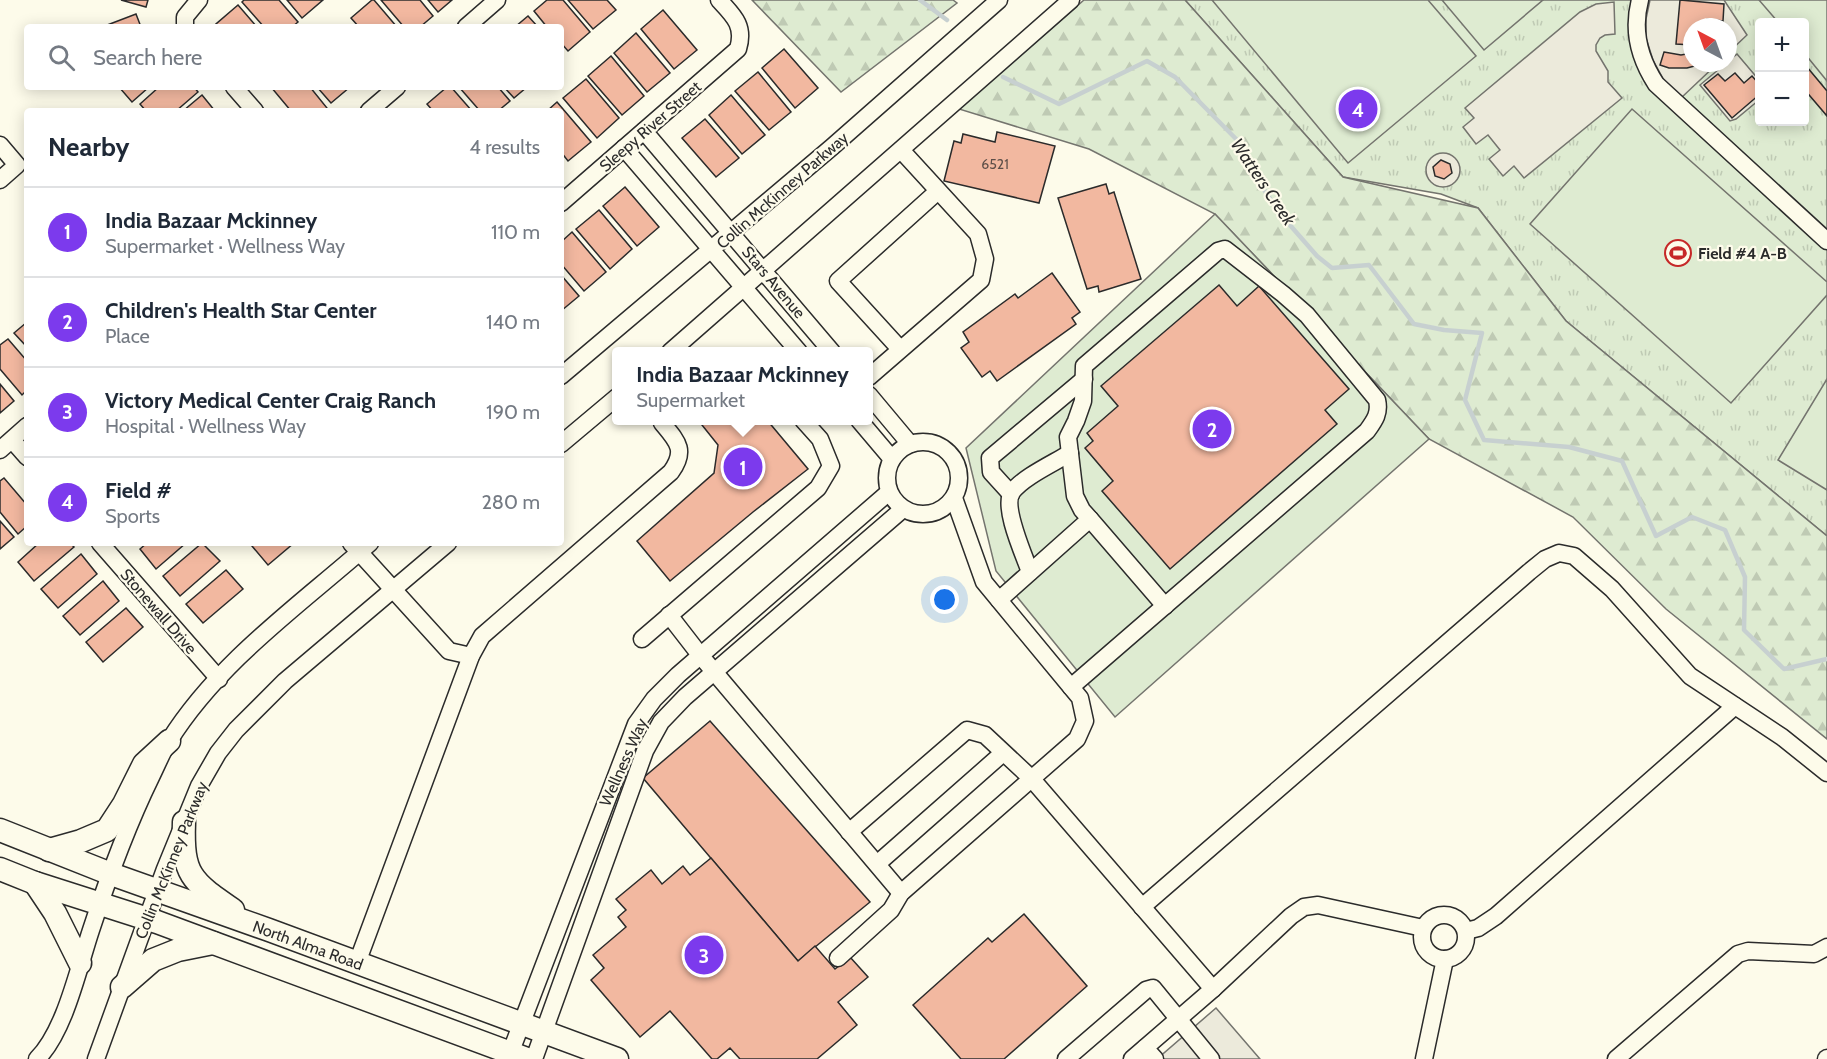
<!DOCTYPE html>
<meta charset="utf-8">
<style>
:root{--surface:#fff;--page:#f2f2f3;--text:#1f2937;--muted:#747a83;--line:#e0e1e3;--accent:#7c3aed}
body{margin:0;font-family:Cabin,sans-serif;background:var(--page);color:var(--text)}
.controls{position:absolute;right:18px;top:18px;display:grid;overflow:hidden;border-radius:6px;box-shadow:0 3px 15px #0003}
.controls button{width:54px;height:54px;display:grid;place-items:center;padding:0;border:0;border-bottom:2px solid var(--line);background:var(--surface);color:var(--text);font:30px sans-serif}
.compass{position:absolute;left:1683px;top:18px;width:54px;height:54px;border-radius:50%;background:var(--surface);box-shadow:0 3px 15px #0003;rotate:319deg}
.you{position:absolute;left:945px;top:600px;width:21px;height:21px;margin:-15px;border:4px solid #fff;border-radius:50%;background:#1a73e8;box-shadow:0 0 0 9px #1a73e833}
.badge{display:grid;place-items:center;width:39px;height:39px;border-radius:50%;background:var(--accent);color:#fff;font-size:20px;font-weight:700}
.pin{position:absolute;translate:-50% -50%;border:3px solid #fff;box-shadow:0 2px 6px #0006}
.popup{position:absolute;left:612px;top:347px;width:261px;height:78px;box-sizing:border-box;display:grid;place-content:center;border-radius:6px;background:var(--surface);filter:drop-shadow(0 2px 4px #0005);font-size:20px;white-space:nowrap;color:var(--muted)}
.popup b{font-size:22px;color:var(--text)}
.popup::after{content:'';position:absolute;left:50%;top:100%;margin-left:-12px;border:12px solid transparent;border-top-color:var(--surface)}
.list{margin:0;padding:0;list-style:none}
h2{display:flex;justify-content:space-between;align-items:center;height:78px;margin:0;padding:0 24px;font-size:26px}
h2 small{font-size:20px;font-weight:400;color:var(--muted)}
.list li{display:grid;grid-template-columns:39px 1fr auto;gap:18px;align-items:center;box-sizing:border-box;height:90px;padding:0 24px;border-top:2px solid var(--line)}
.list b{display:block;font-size:22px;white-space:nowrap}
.list p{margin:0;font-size:20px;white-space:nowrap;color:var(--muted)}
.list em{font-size:20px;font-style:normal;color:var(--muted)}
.icon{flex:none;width:33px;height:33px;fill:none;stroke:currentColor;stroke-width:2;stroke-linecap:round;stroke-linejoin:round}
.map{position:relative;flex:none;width:1827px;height:1059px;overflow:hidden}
.search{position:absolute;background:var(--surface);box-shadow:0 3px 15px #0003;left:24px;top:24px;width:540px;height:66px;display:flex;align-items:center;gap:15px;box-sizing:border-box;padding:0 21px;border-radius:6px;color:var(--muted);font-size:22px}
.panel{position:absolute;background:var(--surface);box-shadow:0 3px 15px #0003;left:24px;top:108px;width:540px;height:438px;border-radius:6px}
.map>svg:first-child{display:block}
.grass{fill:url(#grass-tufts);stroke:#74746e;stroke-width:1.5;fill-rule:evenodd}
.forest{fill:url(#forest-firs);stroke:#74746e;stroke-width:1.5}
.pitch{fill:#deebd1;stroke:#74746e;stroke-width:1.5}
.parking{fill:#eceadb;stroke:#74746e;stroke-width:1.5}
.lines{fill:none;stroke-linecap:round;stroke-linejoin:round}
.stream{stroke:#c7d0d0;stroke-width:4.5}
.building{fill:#f2b8a0;stroke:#2b2b2b;stroke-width:1.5}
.minor-casing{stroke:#2b2b2b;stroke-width:19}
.major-casing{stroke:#2b2b2b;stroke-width:25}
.minor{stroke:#fdfbea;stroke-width:16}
.major{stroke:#fdfbea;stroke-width:22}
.labels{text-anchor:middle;stroke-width:4.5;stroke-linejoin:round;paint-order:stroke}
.number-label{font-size:14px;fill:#5d4e48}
.street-label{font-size:16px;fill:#2b2b2b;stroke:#fdfbea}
.poi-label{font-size:16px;font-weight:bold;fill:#2b2b2b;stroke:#fdfbea;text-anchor:start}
.water-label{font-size:18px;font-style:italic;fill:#2b2b2b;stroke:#fdfbea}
</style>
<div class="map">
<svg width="1827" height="1059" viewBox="0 0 1827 1059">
<defs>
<pattern id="grass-tufts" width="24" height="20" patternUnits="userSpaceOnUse" patternTransform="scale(1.5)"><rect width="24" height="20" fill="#deebd1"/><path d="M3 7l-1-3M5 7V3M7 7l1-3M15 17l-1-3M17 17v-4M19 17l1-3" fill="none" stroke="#bfcab4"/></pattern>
<pattern id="forest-firs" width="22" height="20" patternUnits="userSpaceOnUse" patternTransform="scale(1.5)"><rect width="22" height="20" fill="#deebd1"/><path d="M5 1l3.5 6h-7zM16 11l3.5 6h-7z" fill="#bfcab4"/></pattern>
</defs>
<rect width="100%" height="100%" fill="#fdfbea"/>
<path class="grass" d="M1185,0h642v536l-261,-215 -88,-113 -37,-14 -98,-17zM1760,22h44v100h-44zM1692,27h36v36h-36z"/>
<g class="forest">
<polygon points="752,0 953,0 957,3 841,92"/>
<polygon points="1084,0 1185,0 1343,177 1478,208 1566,321 1827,536 1827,739 1666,609 1573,517 1429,439 1215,214 1089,149 959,109"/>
</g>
<g class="pitch">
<polygon points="1212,0 1428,0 1476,56 1348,163"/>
<polygon points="1442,0 1543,0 1484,50"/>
<polygon points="1759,0 1827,0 1827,81 1805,54 1804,22 1778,22"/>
<polygon points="1632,109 1827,282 1827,295 1731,403 1530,224"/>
<polygon points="1215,214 1429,439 1115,717 996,571 966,448"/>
<polygon points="1827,379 1827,490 1778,460"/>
</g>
<g class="parking">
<polygon points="1650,0 1724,0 1747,35 1728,53 1728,27 1692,27 1692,63 1718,63 1681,98 1666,84 1653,60 1646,38 1646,19"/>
<polygon points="1614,2 1615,34 1605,35 1600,38 1596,45 1596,51 1608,71 1608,82 1622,98 1524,178 1514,166 1503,176 1489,159 1500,150 1488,135 1476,144 1463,127 1474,118 1465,108 1580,12 1596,4"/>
<polygon points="1737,54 1759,80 1759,100 1736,119 1730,121 1700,85"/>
<circle cx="1443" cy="170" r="17"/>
<polygon points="1216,1008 1260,1059 1157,1059"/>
</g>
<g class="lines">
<g class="stream">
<polyline points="920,0 947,20"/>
<polyline points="1003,77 1059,104 1147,61 1175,77 1240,143 1258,181 1282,216 1317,256 1332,268 1369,265 1414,324 1444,330 1482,333 1465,400 1484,440 1569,447 1622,461 1656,536 1692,517 1725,530 1745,577 1744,630 1784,669 1827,659"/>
</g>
</g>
<g class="building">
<polygon points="121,0 148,0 146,7"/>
<polygon points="244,0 279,0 298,22 292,27 264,27 242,2"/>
<polygon points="287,0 323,0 302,18"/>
<polygon points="372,0 374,0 397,27 359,27 351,18"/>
<polygon points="381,0 420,0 433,16 420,27 404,27"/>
<polygon points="428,0 452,0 438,12"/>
<polygon points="547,0 563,0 590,32 568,51 561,43 561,27 547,27 534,11"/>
<polygon points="568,0 607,0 616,10 593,29"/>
<polygon points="1680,0 1724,4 1723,21 1707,19 1706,27 1692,27 1692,45 1676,44"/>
<polygon points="238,5 257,27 218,27 216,24"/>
<polygon points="663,10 697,50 674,69 641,29"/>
<polygon points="136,14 141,27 102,27"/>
<polygon points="528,16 538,27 515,27"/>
<polygon points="636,33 670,73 647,92 614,53"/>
<polygon points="784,49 818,88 795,108 762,68"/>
<polygon points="1664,52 1681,55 1692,53 1692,63 1706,63 1687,68 1669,68 1660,65"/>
<polygon points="611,56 644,96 622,115 588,76"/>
<polygon points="1807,67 1827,91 1827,116 1804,89 1804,69"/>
<polygon points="758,72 791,112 769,130 735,91"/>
<polygon points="1735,73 1744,83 1752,76 1760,85 1760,94 1732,118 1704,85 1718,74 1725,81"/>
<polygon points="586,79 619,118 597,138 563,98"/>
<polygon points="119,87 149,87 132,102"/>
<polygon points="159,87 194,87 198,92 176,111 146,111 140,104"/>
<polygon points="271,87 310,87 327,108 323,111 291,111"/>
<polygon points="317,87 350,87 331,103"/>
<polygon points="447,87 451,87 472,111 433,111 427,104"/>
<polygon points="459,87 498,87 510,101 498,111 480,111"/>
<polygon points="504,87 527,87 514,98"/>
<polygon points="202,95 215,111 183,111"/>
<polygon points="731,95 765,135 742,154 709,115"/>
<polygon points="557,102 591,142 568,161 561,152 561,111 547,111"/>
<polygon points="705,119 739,158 716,177 682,138"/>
<polygon points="997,132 1055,146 1039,203 944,181 954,141 961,143 963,134 995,142"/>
<polygon points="1441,160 1450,164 1452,173 1444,179 1435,176 1433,167"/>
<polygon points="1106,184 1109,194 1114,192 1141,279 1099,292 1098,286 1087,289 1058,198"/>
<polygon points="625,187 659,227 637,246 603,206"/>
<polygon points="599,210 632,249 610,269 576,229"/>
<polygon points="572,232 606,272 584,291 561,264 561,242"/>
<polygon points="1052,273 1080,312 1072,318 1076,324 997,381 990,371 982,377 961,348 969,342 963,332 1015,294 1018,298"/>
<polygon points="561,275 579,296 561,311"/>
<polygon points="1219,285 1237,306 1259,286 1349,389 1325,410 1337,424 1170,569 1102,491 1113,481 1085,448 1093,441 1087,433 1118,406 1101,386"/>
<polygon points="27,322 27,347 14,333"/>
<polygon points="8,339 27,361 27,390 22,395 0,369 0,345"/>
<polygon points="0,384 14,401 0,413"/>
<polygon points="698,420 767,420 808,469 753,512 670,581 637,541 714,473 718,445"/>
<polygon points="4,478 27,505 27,526 18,534 0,512 0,481"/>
<polygon points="0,521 14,537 0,549"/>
<polygon points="39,543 70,543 74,547 34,581 18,562"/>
<polygon points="147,543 186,543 156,569 140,549"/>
<polygon points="202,543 220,561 180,596 163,576"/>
<polygon points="255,543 294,543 268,565 252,546"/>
<polygon points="81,554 97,574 58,608 41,589"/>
<polygon points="226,570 243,589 203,623 186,604"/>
<polygon points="103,581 119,601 80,635 63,616"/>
<polygon points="126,608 143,627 103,662 86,642"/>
<polygon points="710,721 870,902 798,961 643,778"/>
<polygon points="711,858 798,961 815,946 835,969 850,957 868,977 838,1002 857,1025 817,1059 740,1059 730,1048 717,1059 712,1059 670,1011 640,1037 591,980 604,968 593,955 626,927 618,917 626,910 616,899 651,870 662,884 683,866 690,875"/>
<polygon points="1024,914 1087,986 1004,1059 961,1059 913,1005 988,938 992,942"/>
</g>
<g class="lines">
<defs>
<g id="minor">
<path d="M1640,0c-8,30 -1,58 16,84l171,157"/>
<polyline points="185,27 185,17 199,0"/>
<polyline points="466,27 497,0"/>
<polyline points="234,87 255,111"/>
<polyline points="369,111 397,87"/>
<polyline points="644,131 832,352"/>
<polyline points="0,145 17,165 0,180"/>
<polyline points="624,148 799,352"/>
<path d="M561,203l177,-154c7,-23 -4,-33 -19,-49"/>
<polyline points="900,349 838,281 938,191"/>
<polyline points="670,352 1071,0"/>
<polyline points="561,376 832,147 999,0"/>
<polyline points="869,377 981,280 985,259 978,234 901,150"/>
<polyline points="869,395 910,444"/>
<polyline points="859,420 892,459"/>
<polyline points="12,440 27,457"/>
<circle cx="923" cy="478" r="36"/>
<polyline points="561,444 617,397"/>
<polyline points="0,450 27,426"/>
<polyline points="1011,494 991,472 990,458 1084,379"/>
<polyline points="1090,519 1165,606"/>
<polyline points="100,543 219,679"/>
<polyline points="351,543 449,651 471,656"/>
<path d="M1030,572c-6,-17 -28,-65 -18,-80 11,-15 42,-29 58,-39"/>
<path d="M999,600l91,-81 -8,-9 -7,-14 -7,-59 8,-16 7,-20 1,-35 134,-115 7,-2 58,45 24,21 70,85c3,13 -2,20 -10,31l-296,256"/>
<polyline points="669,615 700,655 901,893"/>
<polyline points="642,639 818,488 831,466 820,439 803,420"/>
<polyline points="849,832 967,730 985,735 1031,778 1213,989"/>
<polyline points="877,864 1003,753"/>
<polyline points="1142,907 1529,572 1545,559 1559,553 1574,556 1612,589 1690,676 1782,737 1827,773"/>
<circle cx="1444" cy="937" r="22"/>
<polyline points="1466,931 1478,928 1496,916 1735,706"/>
<polyline points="838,958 891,910 901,893 1077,739 1085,721 1080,698 984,582 954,498"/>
<path d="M357,963l114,-307 11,-20 189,-164c16,-22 6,-31 -9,-49l3,-3"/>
<polyline points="1145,1048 1155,1059"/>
<path d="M37,1059c28,-28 41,-90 54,-129 17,-52 36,-104 60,-153 6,-12 11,-25 18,-36 50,-80 132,-137 201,-198"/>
<polyline points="96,1059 165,869 199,786 218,753 236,730 285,681 448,543"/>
<polyline points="508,1059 636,724 654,699 678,675 889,492"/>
<polyline points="534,1059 645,751 661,722 685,697 903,509"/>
<polyline points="1066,1059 1146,990 1153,988 1211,1059"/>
<polyline points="1132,1059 1213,989 1291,916 1304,907 1318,905 1423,928"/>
<polyline points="1424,1059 1445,959"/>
<polyline points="1616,1059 1738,954 1748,951 1814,954 1827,947"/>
<polyline points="1826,1059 1827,1058"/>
</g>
<g id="major">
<path d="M184,822c-2,53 7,59 49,88"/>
<polyline points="0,830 111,874 269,930 617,1059"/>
<polyline points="49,850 81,841 107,830 124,804 144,764 169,741"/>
<polyline points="0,869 35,883 157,922 527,1059"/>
<polyline points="35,883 55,913 80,963"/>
<polyline points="122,987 153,960 178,950 213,943"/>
</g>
</defs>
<use href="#minor" class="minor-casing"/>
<use href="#major" class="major-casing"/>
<use href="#minor" class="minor"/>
<use href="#major" class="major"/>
</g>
<defs>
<symbol id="stadium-ring" viewBox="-11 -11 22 22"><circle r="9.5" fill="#fdfbea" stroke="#c62828" stroke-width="1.5"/><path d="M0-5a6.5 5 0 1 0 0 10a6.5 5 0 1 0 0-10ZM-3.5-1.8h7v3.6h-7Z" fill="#c62828"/></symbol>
</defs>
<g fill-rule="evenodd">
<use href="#stadium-ring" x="1663" y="238" width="30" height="30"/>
</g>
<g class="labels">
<g class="number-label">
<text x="995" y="169">6521</text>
</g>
<g class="street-label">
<text transform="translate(650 126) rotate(-41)" y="6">Sleepy River Street</text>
<text transform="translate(782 190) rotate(-41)" y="6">Collin McKinney Parkway</text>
<text transform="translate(774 282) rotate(50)" y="6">Stars Avenue</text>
<text transform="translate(159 611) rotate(49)" y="6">Stonewall Drive</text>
<text transform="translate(623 762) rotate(-66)" y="6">Wellness Way</text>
<text transform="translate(171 860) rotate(-68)" y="6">Collin McKinney Parkway</text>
<text transform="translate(308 945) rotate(20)" y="6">North Alma Road</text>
</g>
<g class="poi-label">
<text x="1698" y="259">Field #4 A-B</text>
</g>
<g class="water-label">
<text transform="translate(1263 182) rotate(56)" y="6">Watters Creek</text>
</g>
</g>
</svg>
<div class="controls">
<button>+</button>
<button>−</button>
</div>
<svg class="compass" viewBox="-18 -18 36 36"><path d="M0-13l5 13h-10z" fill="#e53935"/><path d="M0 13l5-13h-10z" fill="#747a83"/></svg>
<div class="you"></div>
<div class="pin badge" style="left:743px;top:467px">1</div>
<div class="popup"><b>India Bazaar Mckinney</b>Supermarket</div>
<div class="pin badge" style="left:1212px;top:429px">2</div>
<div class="pin badge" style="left:704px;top:955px">3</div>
<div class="pin badge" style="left:1358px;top:109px">4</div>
<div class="search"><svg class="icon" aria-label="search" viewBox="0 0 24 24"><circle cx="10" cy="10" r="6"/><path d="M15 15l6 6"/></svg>Search here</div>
<section class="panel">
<h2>Nearby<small>4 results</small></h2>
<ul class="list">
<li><span class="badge">1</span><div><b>India Bazaar Mckinney</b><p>Supermarket · Wellness Way</p></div><em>110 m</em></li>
<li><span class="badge">2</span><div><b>Children's Health Star Center</b><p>Place</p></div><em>140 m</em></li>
<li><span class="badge">3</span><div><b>Victory Medical Center Craig Ranch</b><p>Hospital · Wellness Way</p></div><em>190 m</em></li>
<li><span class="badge">4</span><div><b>Field #</b><p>Sports</p></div><em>280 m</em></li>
</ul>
</section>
</div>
